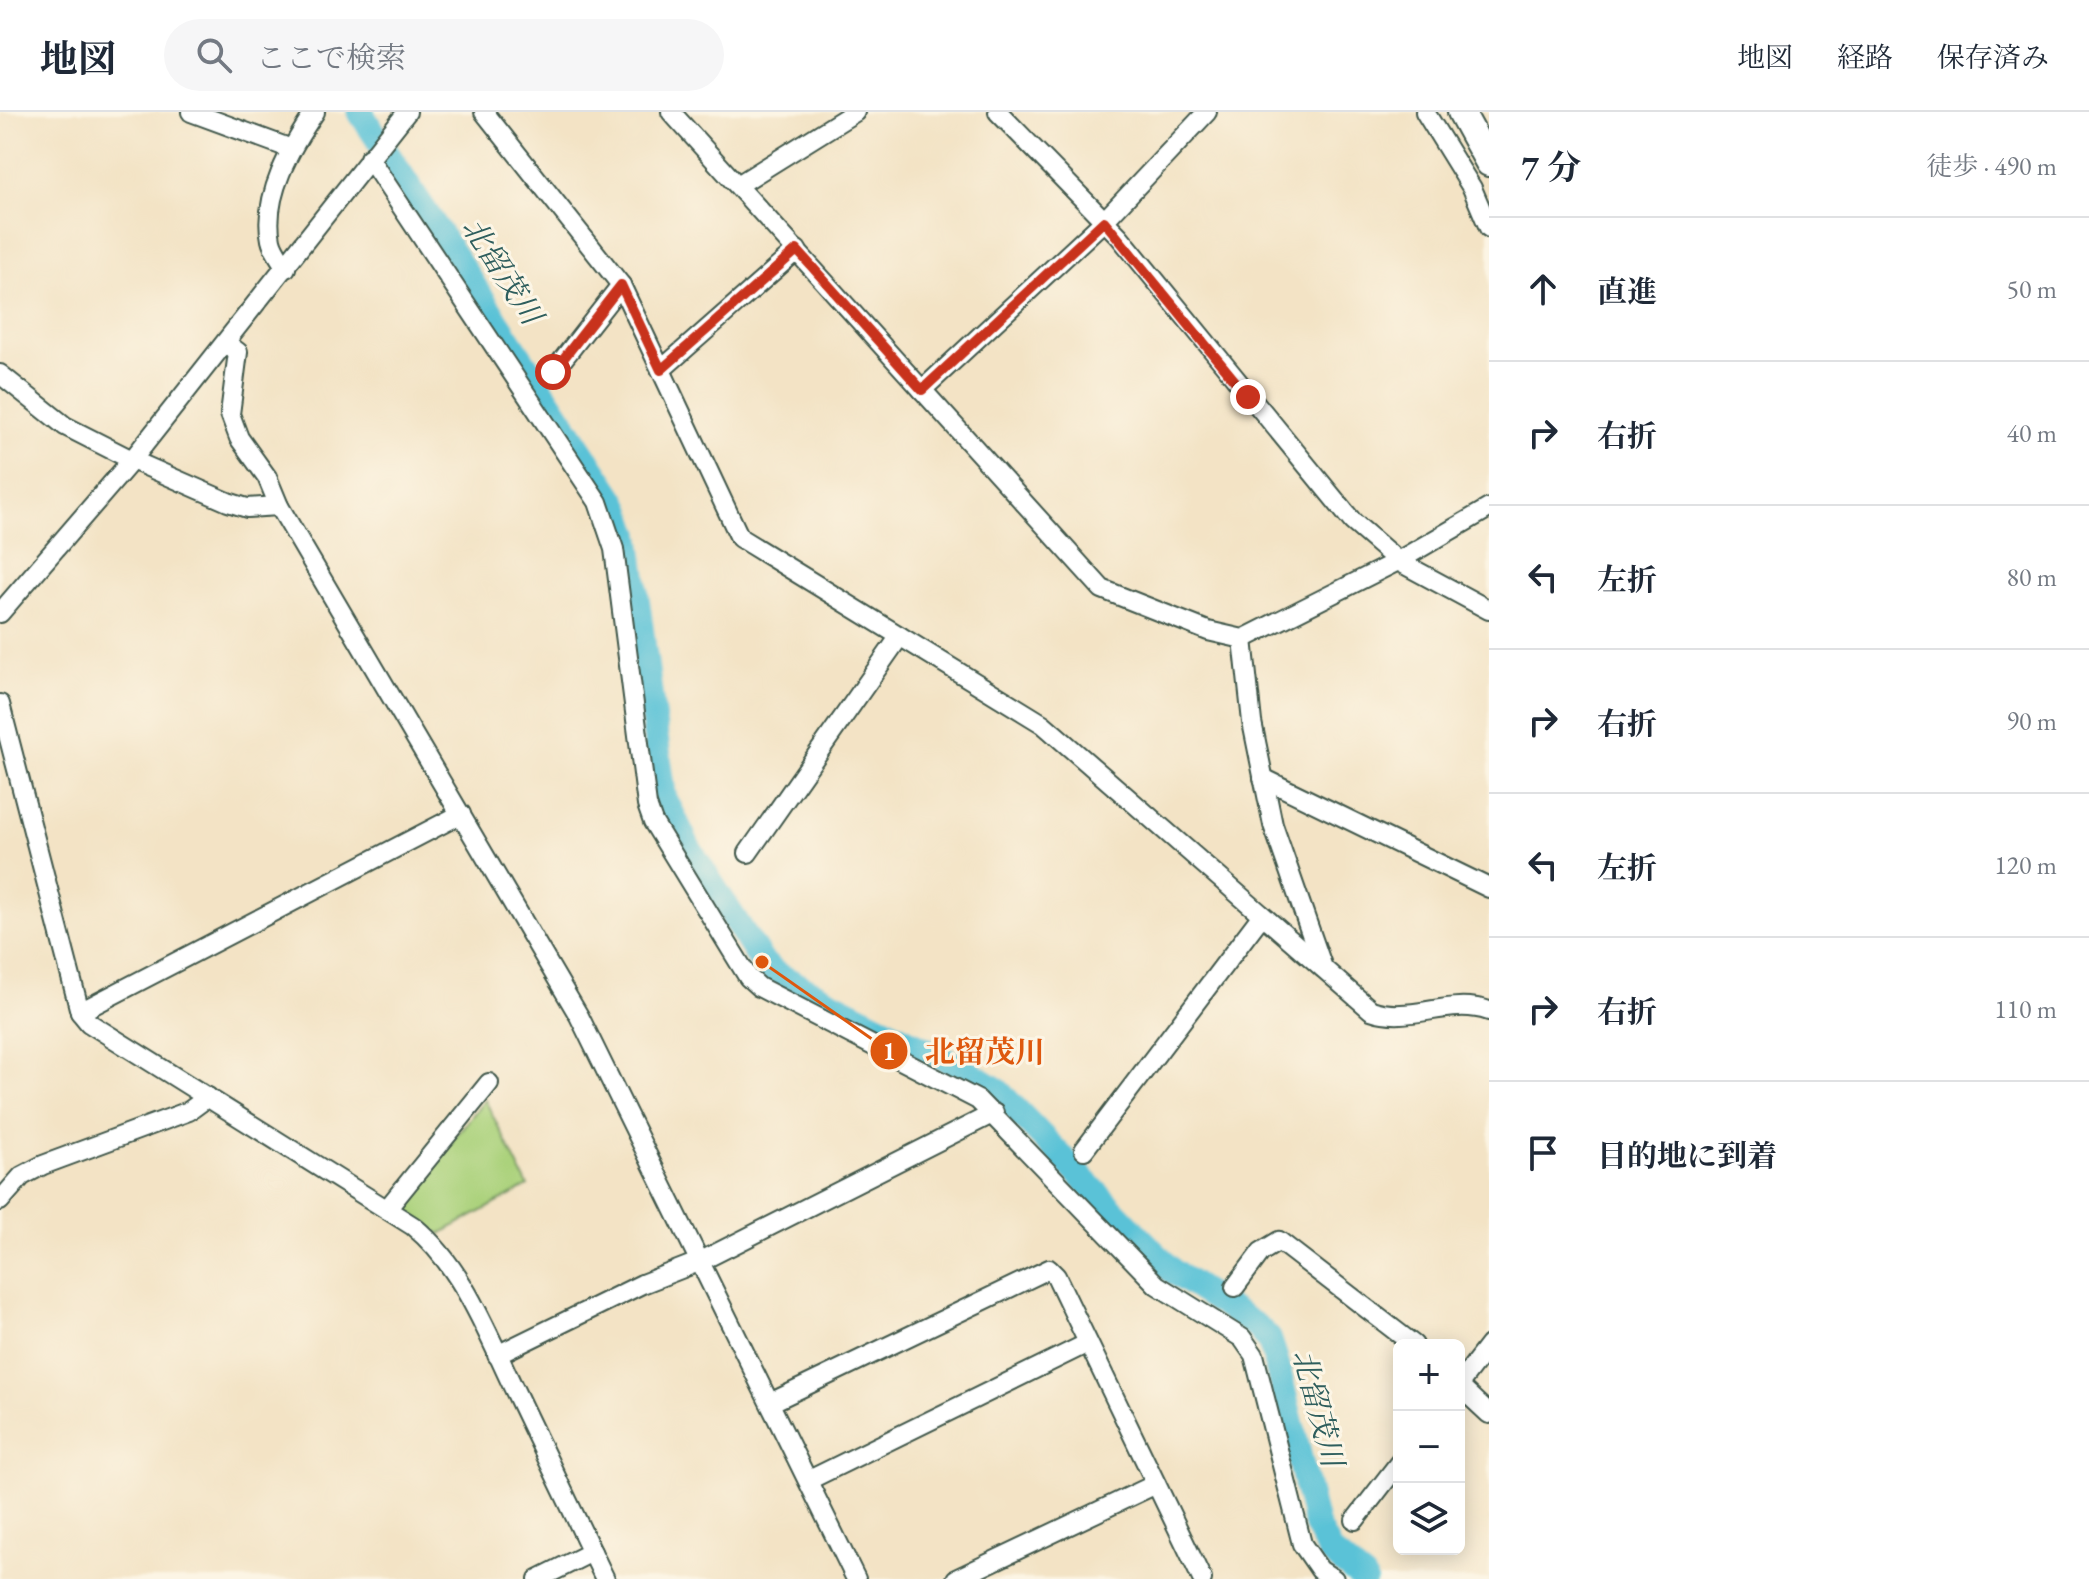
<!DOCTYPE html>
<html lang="ja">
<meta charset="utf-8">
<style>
:root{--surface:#fff;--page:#f6f6f7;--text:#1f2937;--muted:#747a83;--line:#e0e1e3}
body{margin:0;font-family:"EB Garamond","Noto Serif JP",serif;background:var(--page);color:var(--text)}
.controls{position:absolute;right:24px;bottom:24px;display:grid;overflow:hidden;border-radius:12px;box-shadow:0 4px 20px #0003}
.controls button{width:72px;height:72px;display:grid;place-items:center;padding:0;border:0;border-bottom:2px solid var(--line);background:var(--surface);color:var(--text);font:40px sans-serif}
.stop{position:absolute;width:24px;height:24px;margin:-18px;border:6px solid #c8321e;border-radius:50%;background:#fff}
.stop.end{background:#c8321e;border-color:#fff;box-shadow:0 2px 8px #0008}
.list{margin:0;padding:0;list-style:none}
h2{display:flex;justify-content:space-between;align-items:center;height:104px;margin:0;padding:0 32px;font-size:34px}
h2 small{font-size:26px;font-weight:400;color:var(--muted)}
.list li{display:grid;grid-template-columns:52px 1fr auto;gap:24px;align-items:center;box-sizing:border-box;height:144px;padding:0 32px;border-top:2px solid var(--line)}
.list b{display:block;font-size:30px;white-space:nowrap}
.list em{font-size:26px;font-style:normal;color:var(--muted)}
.icon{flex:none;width:44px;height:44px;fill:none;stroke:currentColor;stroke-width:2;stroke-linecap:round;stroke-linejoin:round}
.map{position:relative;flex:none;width:1489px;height:1467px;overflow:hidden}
header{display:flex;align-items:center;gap:48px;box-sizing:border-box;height:112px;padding:0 40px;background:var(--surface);border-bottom:2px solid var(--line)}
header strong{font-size:38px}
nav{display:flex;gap:44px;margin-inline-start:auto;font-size:28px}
.search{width:560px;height:72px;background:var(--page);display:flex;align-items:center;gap:20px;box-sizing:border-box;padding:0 28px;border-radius:44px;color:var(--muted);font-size:30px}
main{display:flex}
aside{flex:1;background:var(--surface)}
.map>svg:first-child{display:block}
.green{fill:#abd27c;stroke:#658858;stroke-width:2}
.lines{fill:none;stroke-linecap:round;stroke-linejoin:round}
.river{stroke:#5ac2d7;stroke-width:26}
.minor-casing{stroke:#3f564a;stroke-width:22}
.highway-casing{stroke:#3f564a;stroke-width:30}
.minor{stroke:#fff;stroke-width:18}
.highway{stroke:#fff;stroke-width:26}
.route{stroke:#c8321e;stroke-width:10}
.labels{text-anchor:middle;stroke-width:6;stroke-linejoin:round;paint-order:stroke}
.water-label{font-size:30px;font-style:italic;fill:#2e5e5d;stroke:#fcf5e5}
.leader{fill:none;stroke:#de580e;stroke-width:3}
.callout-dot{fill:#de580e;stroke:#fcf5e5;stroke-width:3}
.mark-label{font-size:24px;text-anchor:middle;font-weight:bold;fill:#fff}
.callout-label{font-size:30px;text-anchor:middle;font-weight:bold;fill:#de580e;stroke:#fcf5e5;stroke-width:6;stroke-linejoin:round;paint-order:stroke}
</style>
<header>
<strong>地図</strong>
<div class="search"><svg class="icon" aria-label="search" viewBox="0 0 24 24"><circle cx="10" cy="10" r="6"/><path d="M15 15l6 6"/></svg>ここで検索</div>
<nav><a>地図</a><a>経路</a><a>保存済み</a></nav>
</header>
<main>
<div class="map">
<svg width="1489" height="1467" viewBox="0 0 1489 1467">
<rect width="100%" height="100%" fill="#fcf5e5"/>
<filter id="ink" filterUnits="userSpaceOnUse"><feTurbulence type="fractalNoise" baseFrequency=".0125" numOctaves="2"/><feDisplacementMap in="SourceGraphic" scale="16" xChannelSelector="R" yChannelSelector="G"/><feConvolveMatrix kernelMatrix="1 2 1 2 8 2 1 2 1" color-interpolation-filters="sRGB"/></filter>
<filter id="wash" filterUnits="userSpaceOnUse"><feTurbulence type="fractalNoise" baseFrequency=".006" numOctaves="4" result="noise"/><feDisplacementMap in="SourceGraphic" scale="32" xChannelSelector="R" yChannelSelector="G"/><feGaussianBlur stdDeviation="1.8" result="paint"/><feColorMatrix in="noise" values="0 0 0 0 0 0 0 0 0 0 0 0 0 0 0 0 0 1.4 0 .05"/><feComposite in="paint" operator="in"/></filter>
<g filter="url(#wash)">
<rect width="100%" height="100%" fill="#f3e3c5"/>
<polygon class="green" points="485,988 528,1074 440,1122 399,1093"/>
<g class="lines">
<polyline class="river" points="360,0 618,394 628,423 664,685 688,735 762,850 776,862 958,954 997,978 1172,1159 1257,1215 1269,1227 1275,1245 1316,1413 1330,1440 1364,1467"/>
</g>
</g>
<g filter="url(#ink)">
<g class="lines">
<defs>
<g id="minor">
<polyline points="191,0 289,36"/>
<path d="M484,0l137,173 119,253 303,186 328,286c40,14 77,-13 118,1"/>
<polyline points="671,0 1102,477 1208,519 1243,527 1398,449 1489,396"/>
<polyline points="998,0 1119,124 1353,410 1398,449 1489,498"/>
<polyline points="1425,0 1472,76 1489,116"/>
<polyline points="369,46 598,390 614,437 647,693 653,710 748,865 759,875 978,988 1157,1173 1242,1226 1254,1243 1302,1432 1320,1458 1334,1467"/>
<polyline points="738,73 855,0"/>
<path d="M286,156c-5,-9 -13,-18 -15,-28 -9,-44 20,-93 44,-128"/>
<polyline points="226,231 238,240 230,302 239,326 267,365 279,394 579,904 856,1467"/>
<polyline points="661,258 797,138"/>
<polyline points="553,260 621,173"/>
<polyline points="0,262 65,314 132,348 228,390 247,396 279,394"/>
<polyline points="922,278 1104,109 1207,0"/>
<polyline points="0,501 132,348 407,0"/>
<polyline points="1243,527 1252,610 1273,713 1323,856"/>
<path d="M0,592l80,308 9,11 324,203c50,41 74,107 102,165 30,63 60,126 90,188"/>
<polyline points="1263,666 1489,776"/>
<polyline points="748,741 900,524"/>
<polyline points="80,900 461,702"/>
<polyline points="1084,1038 1262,803"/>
<polyline points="0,1089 22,1064 43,1053 189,999 208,985"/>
<polyline points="387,1097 489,971"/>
<polyline points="1235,1175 1261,1140 1279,1129 1414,1233"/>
<polyline points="497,1243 642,1172 701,1149 994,1001"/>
<polyline points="1459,1272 1489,1233"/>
<polyline points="1459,1274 1489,1302"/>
<polyline points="772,1290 1049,1157 1056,1164 1202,1467"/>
<polyline points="809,1368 1088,1231"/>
<polyline points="1355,1408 1399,1351"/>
<polyline points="538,1467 592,1440"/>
<polyline points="956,1467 1156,1372"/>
</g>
<polyline id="highway" points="1461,0 1489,51"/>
</defs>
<use href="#minor" class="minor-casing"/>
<use href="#highway" class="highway-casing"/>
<use href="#minor" class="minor"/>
<use href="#highway" class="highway"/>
</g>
</g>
<g class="lines" filter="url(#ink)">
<polyline class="route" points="553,260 621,173 661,258 797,138 922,278 1104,109 1248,285"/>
</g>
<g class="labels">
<g class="water-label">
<text transform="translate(502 159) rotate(57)" y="10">北留茂川</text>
<text transform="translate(1318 1296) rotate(75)" y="10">北留茂川</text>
</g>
</g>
<path class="leader" d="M762 850L889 939"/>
<g class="callout-dot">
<circle cx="762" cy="850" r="8"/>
<circle cx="889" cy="939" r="20"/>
</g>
<g class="mark-label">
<text x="889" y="948">1</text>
</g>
<g class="callout-label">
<text x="985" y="950">北留茂川</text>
</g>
</svg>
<div class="controls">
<button>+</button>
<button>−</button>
<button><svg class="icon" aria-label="layers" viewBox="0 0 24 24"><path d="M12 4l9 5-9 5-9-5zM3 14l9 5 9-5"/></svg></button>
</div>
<div class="stop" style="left:553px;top:260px"></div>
<div class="stop end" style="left:1248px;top:285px"></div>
</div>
<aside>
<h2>7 分<small>徒歩 · 490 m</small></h2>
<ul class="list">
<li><svg class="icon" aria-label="ahead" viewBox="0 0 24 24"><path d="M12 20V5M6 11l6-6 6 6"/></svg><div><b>直進</b></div><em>50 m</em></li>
<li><svg class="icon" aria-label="right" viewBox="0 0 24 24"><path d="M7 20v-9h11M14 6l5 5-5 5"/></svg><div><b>右折</b></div><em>40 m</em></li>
<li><svg class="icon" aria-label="left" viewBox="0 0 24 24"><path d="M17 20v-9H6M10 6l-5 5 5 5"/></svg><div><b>左折</b></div><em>80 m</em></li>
<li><svg class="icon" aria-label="right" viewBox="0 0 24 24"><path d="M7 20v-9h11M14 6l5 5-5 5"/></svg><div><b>右折</b></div><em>90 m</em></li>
<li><svg class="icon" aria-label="left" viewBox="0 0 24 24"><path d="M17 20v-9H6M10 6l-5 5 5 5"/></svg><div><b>左折</b></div><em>120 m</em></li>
<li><svg class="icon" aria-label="right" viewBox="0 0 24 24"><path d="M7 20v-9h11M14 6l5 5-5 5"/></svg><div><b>右折</b></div><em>110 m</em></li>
<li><svg class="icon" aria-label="arrive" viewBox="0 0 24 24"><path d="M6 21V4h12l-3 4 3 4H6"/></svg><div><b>目的地に到着</b></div></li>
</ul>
</aside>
</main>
